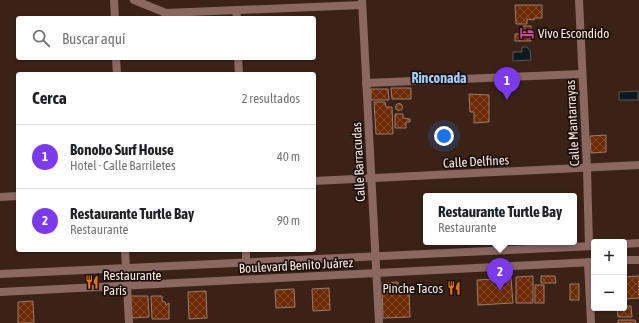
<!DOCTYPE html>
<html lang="es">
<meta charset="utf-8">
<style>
:root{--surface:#fff;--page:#f6f6f6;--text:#202124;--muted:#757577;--line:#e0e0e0;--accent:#7c3aed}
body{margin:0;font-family:"Asap Condensed",sans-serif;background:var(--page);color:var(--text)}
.controls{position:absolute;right:12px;bottom:12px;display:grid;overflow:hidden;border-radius:4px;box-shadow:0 1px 3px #0004}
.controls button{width:36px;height:36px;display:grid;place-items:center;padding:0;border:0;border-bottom:1px solid var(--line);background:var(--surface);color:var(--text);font:20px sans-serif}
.you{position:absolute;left:444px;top:136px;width:14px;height:14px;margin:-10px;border:3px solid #fff;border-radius:50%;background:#1a73e8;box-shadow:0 0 0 6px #1a73e833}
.badge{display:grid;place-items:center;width:26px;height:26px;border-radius:50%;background:var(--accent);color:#fff;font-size:13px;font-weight:700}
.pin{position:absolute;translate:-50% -33px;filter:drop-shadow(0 1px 2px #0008)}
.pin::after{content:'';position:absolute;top:21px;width:14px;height:12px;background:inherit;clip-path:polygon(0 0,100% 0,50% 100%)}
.popup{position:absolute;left:423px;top:193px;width:154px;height:52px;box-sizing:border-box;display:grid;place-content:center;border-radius:4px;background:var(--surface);filter:drop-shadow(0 1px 3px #0005);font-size:13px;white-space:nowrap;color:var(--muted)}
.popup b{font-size:15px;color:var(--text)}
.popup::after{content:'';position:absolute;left:50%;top:100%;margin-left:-8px;border:8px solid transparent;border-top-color:var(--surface)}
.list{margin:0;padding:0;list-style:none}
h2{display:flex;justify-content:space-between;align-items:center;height:52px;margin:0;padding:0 16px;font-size:17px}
h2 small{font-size:13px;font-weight:400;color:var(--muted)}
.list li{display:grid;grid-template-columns:26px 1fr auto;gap:12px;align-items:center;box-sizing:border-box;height:64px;padding:0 16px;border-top:1px solid var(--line)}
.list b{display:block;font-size:15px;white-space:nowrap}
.list p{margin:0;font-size:13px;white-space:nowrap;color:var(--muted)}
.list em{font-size:13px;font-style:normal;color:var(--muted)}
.icon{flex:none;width:22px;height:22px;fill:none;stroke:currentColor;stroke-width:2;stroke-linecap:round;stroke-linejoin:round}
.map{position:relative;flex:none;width:639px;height:323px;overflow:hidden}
.search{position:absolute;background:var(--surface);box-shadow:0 1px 3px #0004;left:16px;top:16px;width:300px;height:44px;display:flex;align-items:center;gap:10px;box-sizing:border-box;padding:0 14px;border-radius:4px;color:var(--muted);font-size:15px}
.panel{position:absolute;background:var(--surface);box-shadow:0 1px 3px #0004;left:16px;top:72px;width:300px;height:180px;border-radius:4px}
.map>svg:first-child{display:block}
.water{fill:#0c1a1e;stroke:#535858}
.building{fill:url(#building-cross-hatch);stroke:#9b7c6f}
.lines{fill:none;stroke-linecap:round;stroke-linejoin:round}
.minor{stroke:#8b6762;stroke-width:8}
.tertiary{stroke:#8b6762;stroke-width:8}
.labels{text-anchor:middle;stroke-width:3.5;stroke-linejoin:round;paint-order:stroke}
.poi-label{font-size:13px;fill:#fae8e1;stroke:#1a0f0a;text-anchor:start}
.street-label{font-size:13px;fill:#fae8e1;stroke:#1a0f0a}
.neighbourhood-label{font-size:14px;font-weight:bold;fill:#a4cdfd;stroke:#1a0f0a}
</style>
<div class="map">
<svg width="639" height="323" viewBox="0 0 639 323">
<defs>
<pattern id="building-cross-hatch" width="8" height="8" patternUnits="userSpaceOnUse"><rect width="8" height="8" fill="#6d2b05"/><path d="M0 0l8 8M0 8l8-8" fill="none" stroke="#834a29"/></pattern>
</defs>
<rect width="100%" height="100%" fill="#3b2217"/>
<g class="water">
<polygon points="522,47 527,47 530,51 531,60 513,61 513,52 522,52"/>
<polygon points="638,91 638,100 619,100 619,92"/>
</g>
<g class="building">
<polygon points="515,5 542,5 542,18 534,18 534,20 527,19 527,24 516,24"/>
<polygon points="523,26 531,26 531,41 515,41 515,34 523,34"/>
<polygon points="391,88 411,88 411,99 392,99"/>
<polygon points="371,89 388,89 389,100 371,100"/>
<polygon points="469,94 489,95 489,122 474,123 474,112 470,112"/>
<polygon points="374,102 385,102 386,107 392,107 393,134 376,134"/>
<circle cx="399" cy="107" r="3.5"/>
<polygon points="395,114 403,114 403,118 410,119 410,122 406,122 406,128 395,128"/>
<polygon points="606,135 606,152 591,153 590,136"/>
<polygon points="533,276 533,303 516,303 516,277"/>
<polygon points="541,276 555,276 556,283 541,283"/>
<polygon points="639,276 639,298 624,299 624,277"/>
<polygon points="511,278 513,303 478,305 477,280"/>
<polygon points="398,282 398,290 409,289 410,317 383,318 382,283"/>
<rect x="570" y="284" width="9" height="16"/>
<rect x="535" y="285" width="9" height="18"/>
<polygon points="329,288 330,310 313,311 312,289"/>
<polygon points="294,289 295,307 276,308 275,290"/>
<polygon points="206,291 207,318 189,319 188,292"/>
<polygon points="130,296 148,296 149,317 130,318"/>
<polygon points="151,296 162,296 162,301 165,302 166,305 169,303 169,319 152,319"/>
<polygon points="33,301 34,323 18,323 18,302"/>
<polygon points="624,306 631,306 632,317 618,317 617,308 624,308"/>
<polygon points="618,320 635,320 636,323 618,323"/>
</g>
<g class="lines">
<g class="minor">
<polyline points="114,0 115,18"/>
<polyline points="134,0 166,13 362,5"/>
<polyline points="362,0 379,323"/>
<polyline points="579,0 587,168 589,246"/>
<polyline points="236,10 237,18"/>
<polyline points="116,58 117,74"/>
<polyline points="238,58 239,74"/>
<polyline points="366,83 582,74"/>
<polyline points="314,181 639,165"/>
<polyline points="0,197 18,196"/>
<polyline points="125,250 129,323"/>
<polyline points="246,250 246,262"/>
<polyline points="588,262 591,323"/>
</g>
<g class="tertiary">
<polyline points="624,244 639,243"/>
<polyline points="624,260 639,260"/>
<polyline points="0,274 594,246"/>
<polyline points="0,292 594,262"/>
</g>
</g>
<defs>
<symbol id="hotel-bare" viewBox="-9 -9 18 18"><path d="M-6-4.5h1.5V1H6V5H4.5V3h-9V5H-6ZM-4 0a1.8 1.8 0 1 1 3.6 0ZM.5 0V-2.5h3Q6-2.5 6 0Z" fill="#d1479c" stroke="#1a0f0a" stroke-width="2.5" paint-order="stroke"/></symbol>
<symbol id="restaurant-bare" viewBox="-9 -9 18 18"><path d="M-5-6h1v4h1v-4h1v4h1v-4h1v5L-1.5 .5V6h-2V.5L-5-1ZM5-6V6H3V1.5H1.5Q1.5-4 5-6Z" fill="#e8710a" stroke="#1a0f0a" stroke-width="2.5" paint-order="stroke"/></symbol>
</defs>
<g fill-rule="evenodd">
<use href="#hotel-bare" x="517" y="23" width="20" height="20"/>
<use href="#restaurant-bare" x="82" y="272" width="20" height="20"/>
<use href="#restaurant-bare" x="444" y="278" width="20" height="20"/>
</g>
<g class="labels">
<g class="poi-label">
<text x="538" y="38">Vivo Escondido</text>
<text x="103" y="280">Restaurante<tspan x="103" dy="15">Paris</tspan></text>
<text x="443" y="293" text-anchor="end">Pinche Tacos</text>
</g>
<g class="street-label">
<text transform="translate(572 123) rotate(-93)" y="5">Calle Mantarrayas</text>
<text transform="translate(476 161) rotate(-3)" y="5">Calle Delfines</text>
<text transform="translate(358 162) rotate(-93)" y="5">Calle Barracudas</text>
<text transform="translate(296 265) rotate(-3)" y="5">Boulevard Benito Juárez</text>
</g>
<g class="neighbourhood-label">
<text x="439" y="83">Rinconada</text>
</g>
</g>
</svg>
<div class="controls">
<button>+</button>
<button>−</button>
</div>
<div class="you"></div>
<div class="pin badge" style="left:507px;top:100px">1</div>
<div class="pin badge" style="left:500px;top:291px">2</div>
<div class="popup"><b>Restaurante Turtle Bay</b>Restaurante</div>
<div class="search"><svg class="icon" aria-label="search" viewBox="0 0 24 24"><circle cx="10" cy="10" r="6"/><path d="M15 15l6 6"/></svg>Buscar aquí</div>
<section class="panel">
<h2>Cerca<small>2 resultados</small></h2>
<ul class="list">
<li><span class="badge">1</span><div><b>Bonobo Surf House</b><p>Hotel · Calle Barriletes</p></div><em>40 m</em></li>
<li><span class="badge">2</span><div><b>Restaurante Turtle Bay</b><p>Restaurante</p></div><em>90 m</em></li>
</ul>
</section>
</div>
